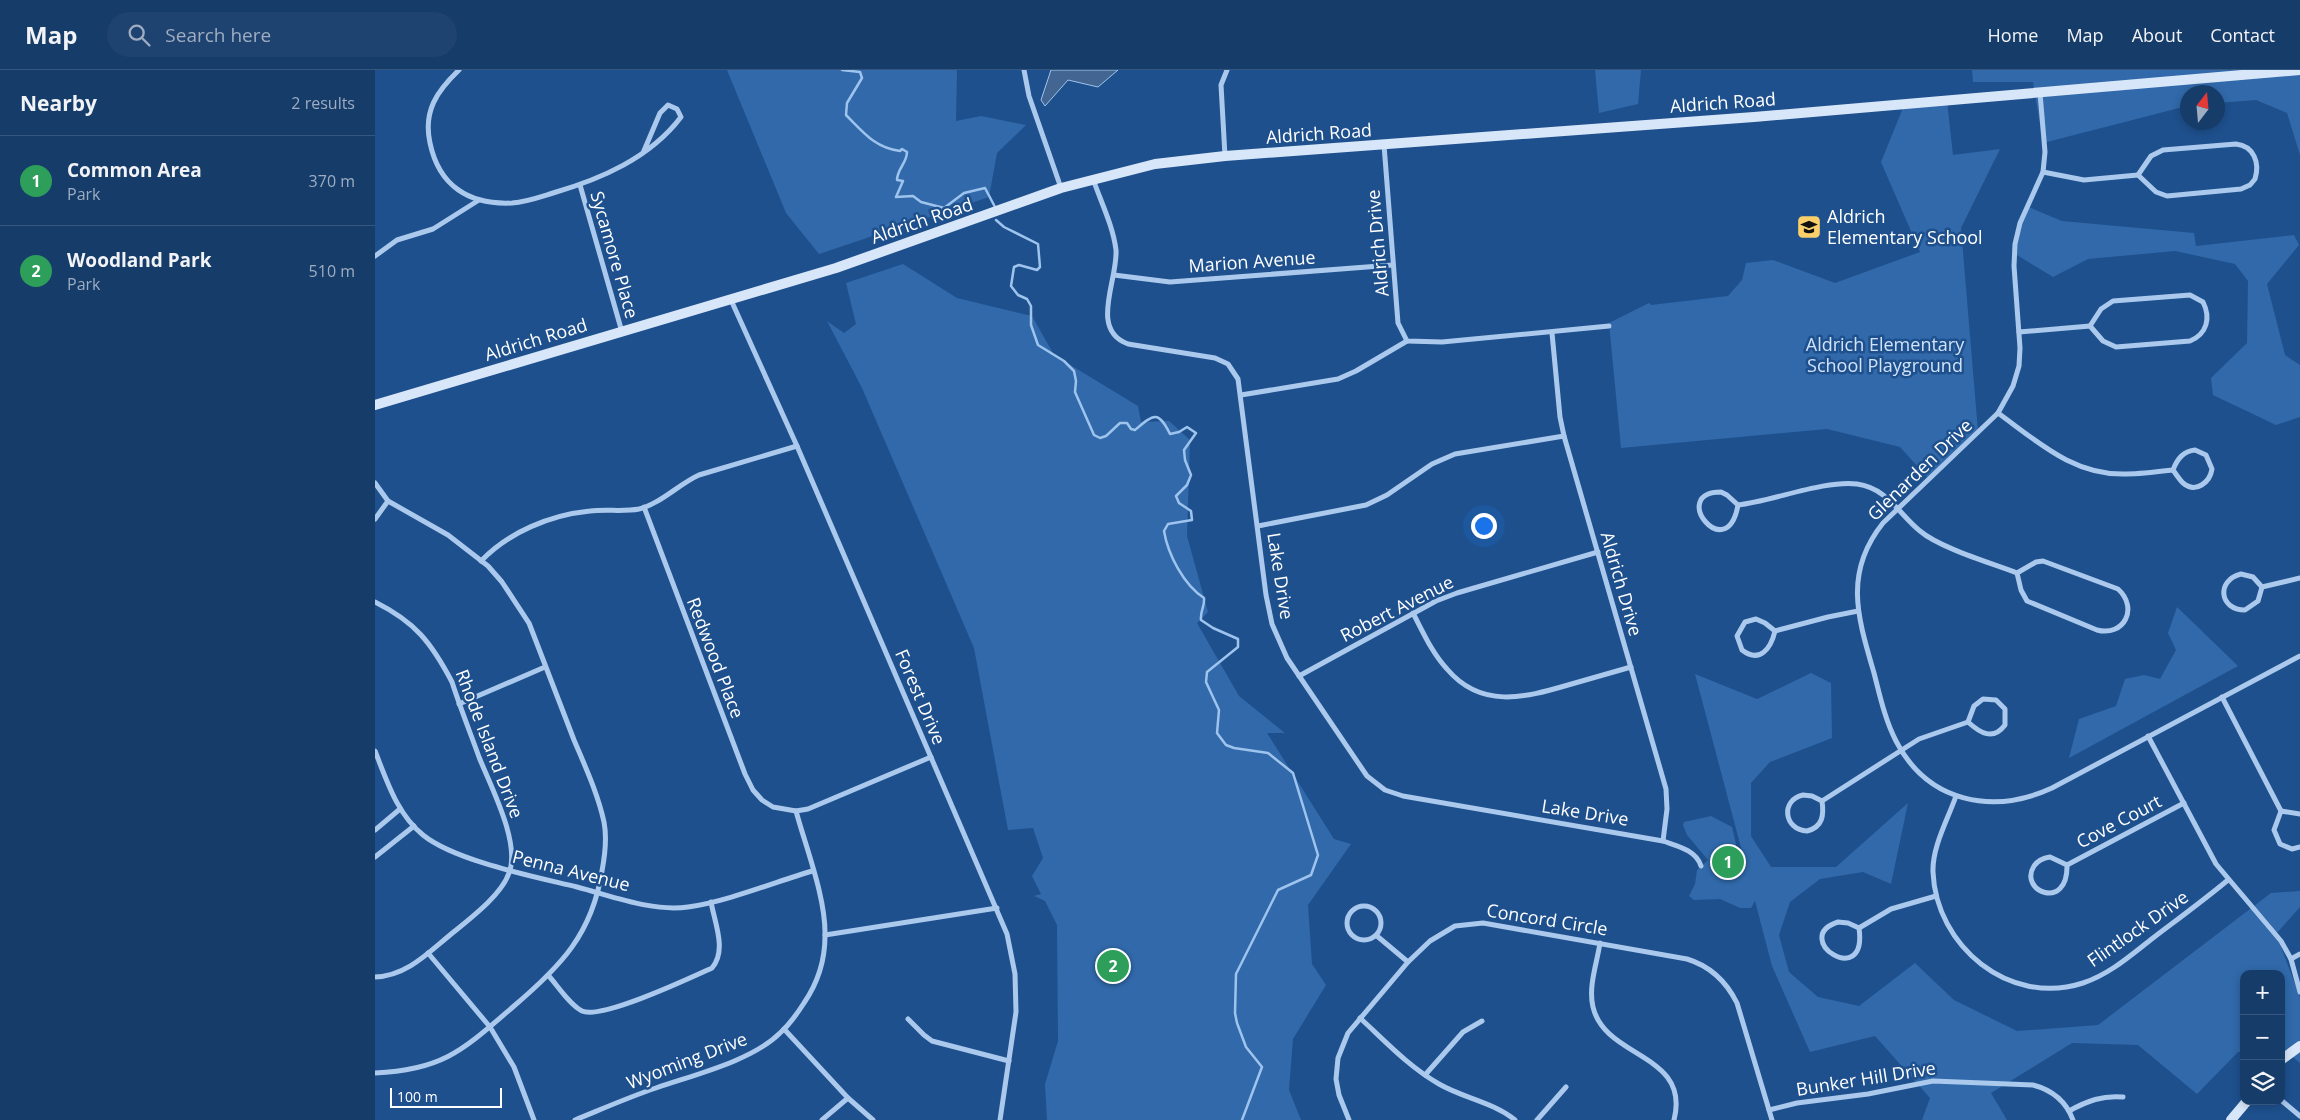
<!DOCTYPE html>
<meta charset="utf-8">
<style>
:root{--surface:#163c6a;--page:#1f4370;--text:#f1f3f6;--muted:#9eadc1;--line:#35567e;--accent:#fbd06a}
body{margin:0;font-family:"Open Sans",sans-serif;background:var(--page);color:var(--text)}
.controls{position:absolute;right:15px;bottom:15px;display:grid;overflow:hidden;border-radius:10px;box-shadow:0 2px 8px #0003}
.controls button{width:45px;height:45px;display:grid;place-items:center;padding:0;border:0;border-bottom:1px solid var(--line);background:var(--surface);color:var(--text);font:25px sans-serif}
.compass{position:absolute;left:1805px;top:15px;width:45px;height:45px;border-radius:50%;background:var(--surface);box-shadow:0 2px 8px #0003;rotate:16deg}
.scale{position:absolute;left:15px;bottom:12px;width:112px;box-sizing:border-box;padding-left:5px;border:2px solid #fff;border-top:0;font-size:14px;line-height:18px;white-space:nowrap;color:#fff;-webkit-text-stroke:4px #1e508d;paint-order:stroke}
.you{position:absolute;left:1108px;top:455px;width:18px;height:18px;margin:-12px;border:4px solid #fff;border-radius:50%;background:#1a73e8;box-shadow:0 0 0 8px #1a73e833}
.badge{display:grid;place-items:center;width:32px;height:32px;border-radius:50%;background:var(--accent);color:#fff;font-size:16px;font-weight:700}
.pin{position:absolute;translate:-50% -50%;border:2px solid #fff;box-shadow:0 1px 5px #0006}
.list{margin:0;padding:0;list-style:none}
h2{display:flex;justify-content:space-between;align-items:center;height:65px;margin:0;padding:0 20px;font-size:21px}
h2 small{font-size:16px;font-weight:400;color:var(--muted)}
.list li{display:grid;grid-template-columns:32px 1fr auto;gap:15px;align-items:center;box-sizing:border-box;height:90px;padding:0 20px;border-top:1px solid var(--line)}
.list b{display:block;font-size:19px;white-space:nowrap}
.list p{margin:0;font-size:16px;white-space:nowrap;color:var(--muted)}
.list em{font-size:16px;font-style:normal;color:var(--muted)}
.icon{flex:none;width:28px;height:28px;fill:none;stroke:currentColor;stroke-width:2;stroke-linecap:round;stroke-linejoin:round}
.map{position:relative;flex:none;width:1925px;height:1050px;overflow:hidden}
header{display:flex;align-items:center;gap:30px;box-sizing:border-box;height:70px;padding:0 25px;background:var(--surface);border-bottom:1px solid var(--line)}
header strong{font-size:24px}
nav{display:flex;gap:28px;margin-inline-start:auto;font-size:18px}
.search{width:350px;height:45px;background:var(--page);display:flex;align-items:center;gap:12px;box-sizing:border-box;padding:0 18px;border-radius:28px;color:var(--muted);font-size:19px}
main{display:flex}
aside{flex:1;background:var(--surface)}
.map>svg:first-child{display:block}
.green{fill:#3169aa}
.water{fill:#426691;stroke:#9ec4ee}
.lines{fill:none;stroke-linecap:round;stroke-linejoin:round}
.stream{stroke:#9ec4ee;stroke-width:2.5}
.street{stroke:#abc9ed;stroke-width:5}
.secondary{stroke:#d7e6f9;stroke-width:10}
.labels{text-anchor:middle;stroke-width:5;stroke-linejoin:round;paint-order:stroke}
.street-label{font-size:18px;fill:#fff;stroke:#1e508d}
.poi-label{font-size:18px;fill:#fff;stroke:#1e508d;text-anchor:start}
.park-label{font-size:18px;fill:#d1e3f9;stroke:#1e508d}
</style>
<header>
<strong>Map</strong>
<div class="search"><svg class="icon" aria-label="search" viewBox="0 0 24 24"><circle cx="10" cy="10" r="6"/><path d="M15 15l6 6"/></svg>Search here</div>
<nav><a>Home</a><a>Map</a><a>About</a><a>Contact</a></nav>
</header>
<main>
<aside>
<h2>Nearby<small>2 results</small></h2>
<ul class="list">
<li><span class="badge" style="background:#2e9e5b">1</span><div><b>Common Area</b><p>Park</p></div><em>370 m</em></li>
<li><span class="badge" style="background:#2e9e5b">2</span><div><b>Woodland Park</b><p>Park</p></div><em>510 m</em></li>
</ul>
</aside>
<div class="map">
<svg width="1925" height="1050" viewBox="0 0 1925 1050">
<rect width="100%" height="100%" fill="#1e508d"/>
<g class="green">
<polygon points="352,0 582,0 581,51 606,46 651,55 622,83 614,127 444,184 411,143"/>
<polygon points="1220,0 1266,0 1263,34 1224,43"/>
<polygon points="1597,0 1925,0 1925,85 1912,43 1881,30 1843,33 1842,22 1812,22 1812,36 1668,73 1658,12 1598,12"/>
<polygon points="1572,31 1578,85 1625,79 1586,158 1603,361 1553,408 1525,377 1452,359 1246,378 1234,253 1274,233 1276,235 1353,226 1367,210 1371,193 1398,190 1460,213 1545,182 1506,92 1530,33"/>
<polygon points="1651,136 1687,151 1819,163 1821,176 1919,165 1924,175 1892,214 1910,285 1925,295 1925,347 1901,355 1838,325 1836,308 1872,273 1873,211 1860,194 1800,181 1713,189 1678,207 1637,182"/>
<polygon points="528,194 582,228 657,246 679,285 763,336 766,352 794,351 815,370 812,466 833,542 822,553 864,626 910,663 892,663 959,769 976,774 933,835 937,894 951,915 918,969 914,1020 926,1050 672,1050 670,1014 683,971 682,855 670,831 659,826 666,824 657,806 668,788 658,758 633,760 599,578 487,318 452,251 469,263 481,254 471,213"/>
<polygon points="1802,537 1863,596 1694,688 1704,649 1741,636 1750,609 1769,605 1785,609 1801,580 1793,563"/>
<polygon points="1436,603 1456,613 1457,668 1395,692 1376,713 1376,766 1396,797 1461,797 1533,733 1516,814 1488,802 1445,809 1415,832 1404,865 1414,902 1443,927 1484,936 1540,893 1579,930 1642,961 1723,955 1896,823 1925,821 1925,837 1901,864 1925,927 1925,993 1914,984 1906,984 1906,904 1869,904 1869,982 1863,982 1822,1024 1763,975 1697,973 1616,1023 1632,1050 1547,1050 1555,1028 1500,966 1435,982 1397,896 1380,831 1376,838 1365,838 1345,829 1319,830 1314,826 1320,814 1322,800 1333,790 1312,765 1308,755 1309,752 1336,746 1357,757 1361,774 1356,788 1369,789 1320,604 1382,629"/>
</g>
<polygon class="water" points="676,0 743,0 723,17 693,10 670,36 666,30"/>
<g class="lines">
<g class="stream">
<path d="M467,0l18,2 2,6 -15,25 -1,12c17,17 29,33 54,36l2,-2 5,3c0,11 -10,17 -10,28l6,1 -7,16 17,-1 8,6 23,6 20,-15 21,-5 10,19"/>
<path d="M621,150l8,7 34,17 2,23 -3,3 -18,-5 -5,2 -3,19 7,9 9,4 4,7v19l7,20 26,16 10,10 2,10 -1,11 19,43 6,3 6,-2 14,-13h7l4,6 4,1c19,-16 23,-20 35,4l9,-2 8,-5 9,6 -12,17 1,10 6,15 -4,10 -11,11 3,7 12,8 1,9 -24,4 -4,7c4,24 20,54 40,67 1,8 -4,13 -3,22l12,8 25,11v8l-31,25 -1,10 13,28 -2,23 9,12 8,3 34,5 25,20 25,82 -7,20 -33,15 -42,84 -1,39 2,10 9,24 16,20 -20,53"/>
</g>
<g class="street">
<path d="M84,0c-22,21 -36,41 -29,73 9,43 39,62 82,60 14,-1 28,-6 41,-10 48,-14 97,-35 128,-76l-4,-8 -9,-4 -8,8 -17,40"/>
<polyline points="649,0 654,26 686,118"/>
<path d="M1665,23l5,59 -2,20 -23,51 -5,21 -1,22 6,82 -1,18 -6,20 -15,27 -115,110c-40,50 -25,95 -9,150 6,23 11,47 22,68 32,62 97,74 156,47l248,-132"/>
<path d="M1861,74c18,2 24,19 19,35l-5,6 -9,4 -74,7 -11,-4 -18,-17 13,-19 12,-6z"/>
<polyline points="1009,75 1023,253 1032,271 1067,272 1234,256"/>
<polyline points="850,86 846,15 852,0"/>
<polyline points="1668,102 1709,110 1763,105"/>
<path d="M718,109c8,23 20,47 23,71 2,30 -27,80 12,94l87,14 13,6 10,15 28,216 6,29 15,34 80,118 18,14 18,6 260,45c14,5 33,9 38,25"/>
<polyline points="205,115 247,262"/>
<polyline points="0,186 22,170 58,159 104,130"/>
<polyline points="739,205 795,212 1018,195"/>
<path d="M1815,225l13,7c8,16 4,32 -13,39l-74,6 -13,-6 -13,-15 11,-17 12,-8z"/>
<polyline points="356,230 422,376 632,864 640,904 641,942 625,1050"/>
<polyline points="1644,262 1715,256"/>
<polyline points="1177,263 1185,347 1189,366 1291,719 1292,739 1288,771"/>
<polyline points="866,325 963,309 981,301 1032,271"/>
<path d="M1623,343c40,29 76,63 129,61 15,0 30,-2 46,-4"/>
<path d="M1820,380l11,5 6,14c-2,13 -16,25 -29,14 -4,-4 -7,-9 -10,-13 4,-11 10,-19 22,-20z"/>
<path d="M0,413l13,18 60,34 40,31 14,16 27,41c15,39 30,78 45,117 11,26 24,54 30,82 3,15 1,33 -2,49 -10,63 -41,95 -88,135 -50,43 -70,64 -139,67"/>
<path d="M1346,422l6,3 11,10c-11,62 -70,-13 -17,-13z"/>
<path d="M1363,435c35,-4 86,-25 119,-21 30,4 42,30 63,47 20,17 71,32 97,42"/>
<polyline points="269,437 370,704 378,720 387,730 398,737 421,741 433,739 556,687"/>
<polyline points="0,449 13,431"/>
<polyline points="883,456 991,435 1012,425 1057,394 1080,384 1189,366"/>
<path d="M106,491c28,-29 69,-46 109,-50 16,-2 34,1 49,-2 21,-5 40,-25 60,-34l98,-29"/>
<path d="M1668,491l75,28c21,19 6,48 -21,41l-70,-29 -6,-11 -4,-17 19,-11z"/>
<path d="M1866,504l12,3 9,10 -4,14 -13,9c-26,0 -29,-30 -4,-36z"/>
<polyline points="1887,517 1925,508"/>
<path d="M0,532c40,20 56,40 77,80 8,25 18,50 27,75 11,28 42,86 30,116 -8,23 -41,47 -59,62 -23,19 -44,41 -75,42"/>
<path d="M1038,543c10,19 19,40 34,56 34,40 77,29 121,16 21,-6 42,-12 63,-18"/>
<path d="M1381,549l9,4 10,8c-4,17 -15,33 -33,19l-5,-14 8,-14z"/>
<polyline points="1400,561 1453,547 1483,541"/>
<polyline points="924,606 1061,531 1082,523 1223,482"/>
<polyline points="1847,627 1906,741"/>
<path d="M1608,629l13,1 9,9v16c-12,16 -25,8 -37,-3l6,-16z"/>
<polyline points="84,634 170,597"/>
<polyline points="1773,666 1841,794 1906,871 1916,889 1925,922"/>
<path d="M0,681c12,30 22,63 48,84 32,26 113,42 154,52 35,9 75,25 111,20 38,-5 87,-25 124,-36"/>
<path d="M1428,725l9,1 10,5c2,14 1,26 -15,30 -23,-1 -27,-31 -4,-36z"/>
<path d="M1581,726c-8,23 -24,51 -23,76 3,74 76,135 150,111 27,-9 48,-28 70,-45 25,-19 51,-38 75,-58"/>
<polyline points="1447,731 1544,669 1593,652"/>
<polyline points="1925,744 1906,741 1899,760 1905,774 1917,779 1925,777"/>
<polyline points="0,760 25,739"/>
<polyline points="0,787 39,756"/>
<path d="M1675,787l17,8c1,47 -49,26 -33,1 4,-6 9,-8 16,-9z"/>
<polyline points="1692,795 1809,733"/>
<circle cx="989" cy="853" r="17"/>
<path d="M1463,852l10,1 11,5c9,63 -70,10 -21,-6z"/>
<polyline points="1484,858 1516,839 1561,826"/>
<polyline points="450,865 622,838"/>
<polyline points="1002,866 1033,892"/>
<path d="M1225,873c-3,20 -12,44 -7,64 12,52 98,46 81,113"/>
<polyline points="53,883 115,957 139,997 159,1050"/>
<polyline points="1916,889 1925,884"/>
<path d="M173,905c10,11 21,29 34,36 19,9 108,-33 130,-43 15,-18 3,-44 -1,-66"/>
<path d="M985,948c25,23 49,49 79,66 24,14 54,18 76,36"/>
<polyline points="533,949 549,965 557,971 634,991"/>
<polyline points="409,959 473,1028 498,1050"/>
<polyline points="1050,1005 1088,962 1107,951"/>
<polyline points="1906,1030 1925,1046"/>
<path d="M1394,1040l28,-7 71,-9 65,-13 100,4c19,5 33,16 40,35"/>
<path d="M1694,1041c18,-10 34,-16 54,-14"/>
<path d="M200,1050c27,-11 54,-23 81,-32 37,-13 96,-27 124,-55 9,-8 17,-19 24,-30 13,-19 21,-43 21,-67 1,-38 -19,-88 -29,-125"/>
<polyline points="447,1050 473,1028"/>
<path d="M974,1050l-10,-25 -3,-16 2,-21 10,-25 60,-71 22,-21 25,-15 28,-3 204,36c23,7 39,22 50,44l35,117"/>
<polyline points="1162,1050 1191,1017"/>
</g>
<g class="secondary">
<polyline points="0,335 461,198 686,118 780,94 850,86 1379,47 1925,0"/>
<polyline points="1906,990 1925,976"/>
<polyline points="1856,1050 1872,1031"/>
</g>
</g>
<defs>
<symbol id="school-square" viewBox="-11 -11 22 22"><rect x="-9" y="-9" width="18" height="18" rx="4" fill="#fbd06a" stroke="#1e508d"/><path d="M0-5L7-2L0 1L-7-2ZM-4 1L0 2.5L4 1V4Q0 6-4 4Z" fill="#111"/></symbol>
</defs>
<g fill-rule="evenodd">
<use href="#school-square" x="1420" y="143" width="28" height="28"/>
</g>
<g class="labels">
<g class="street-label">
<text transform="translate(1348 33) rotate(-4)" y="6">Aldrich Road</text>
<text transform="translate(944 64) rotate(-4)" y="6">Aldrich Road</text>
<text transform="translate(547 151) rotate(-19)" y="6">Aldrich Road</text>
<text transform="translate(1003 173) rotate(-95)" y="6">Aldrich Drive</text>
<text transform="translate(239 185) rotate(74)" y="6">Sycamore Place</text>
<text transform="translate(877 192) rotate(-4)" y="6">Marion Avenue</text>
<text transform="translate(161 270) rotate(-17)" y="6">Aldrich Road</text>
<text transform="translate(1545 400) rotate(-44)" y="6">Glenarden Drive</text>
<text transform="translate(905 506) rotate(81)" y="6">Lake Drive</text>
<text transform="translate(1246 514) rotate(74)" y="6">Aldrich Drive</text>
<text transform="translate(1022 539) rotate(-27)" y="6">Robert Avenue</text>
<text transform="translate(340 588) rotate(69)" y="6">Redwood Place</text>
<text transform="translate(545 627) rotate(67)" y="6">Forest Drive</text>
<text transform="translate(114 674) rotate(69)" y="6">Rhode Island Drive</text>
<text transform="translate(1210 743) rotate(9)" y="6">Lake Drive</text>
<text transform="translate(1744 752) rotate(-28)" y="6">Cove Court</text>
<text transform="translate(196 801) rotate(14)" y="6">Penna Avenue</text>
<text transform="translate(1172 850) rotate(9)" y="6">Concord Circle</text>
<text transform="translate(1763 859) rotate(-35)" y="6">Flintlock Drive</text>
<text transform="translate(312 991) rotate(-21)" y="6">Wyoming Drive</text>
<text transform="translate(1491 1009) rotate(-9)" y="6">Bunker Hill Drive</text>
</g>
<g class="poi-label">
<text x="1452" y="153">Aldrich<tspan x="1452" dy="21">Elementary School</tspan></text>
</g>
<g class="park-label">
<text x="1510" y="281">Aldrich Elementary<tspan x="1510" dy="21">School Playground</tspan></text>
</g>
</g>
</svg>
<div class="controls">
<button>+</button>
<button>−</button>
<button><svg class="icon" aria-label="layers" viewBox="0 0 24 24"><path d="M12 4l9 5-9 5-9-5zM3 14l9 5 9-5"/></svg></button>
</div>
<svg class="compass" viewBox="-18 -18 36 36"><path d="M0-13l5 13h-10z" fill="#e53935"/><path d="M0 13l5-13h-10z" fill="#9eadc1"/></svg>
<div class="scale">100 m</div>
<div class="you"></div>
<div class="pin badge" style="left:1353px;top:792px;background:#2e9e5b">1</div>
<div class="pin badge" style="left:738px;top:896px;background:#2e9e5b">2</div>
</div>
</main>
